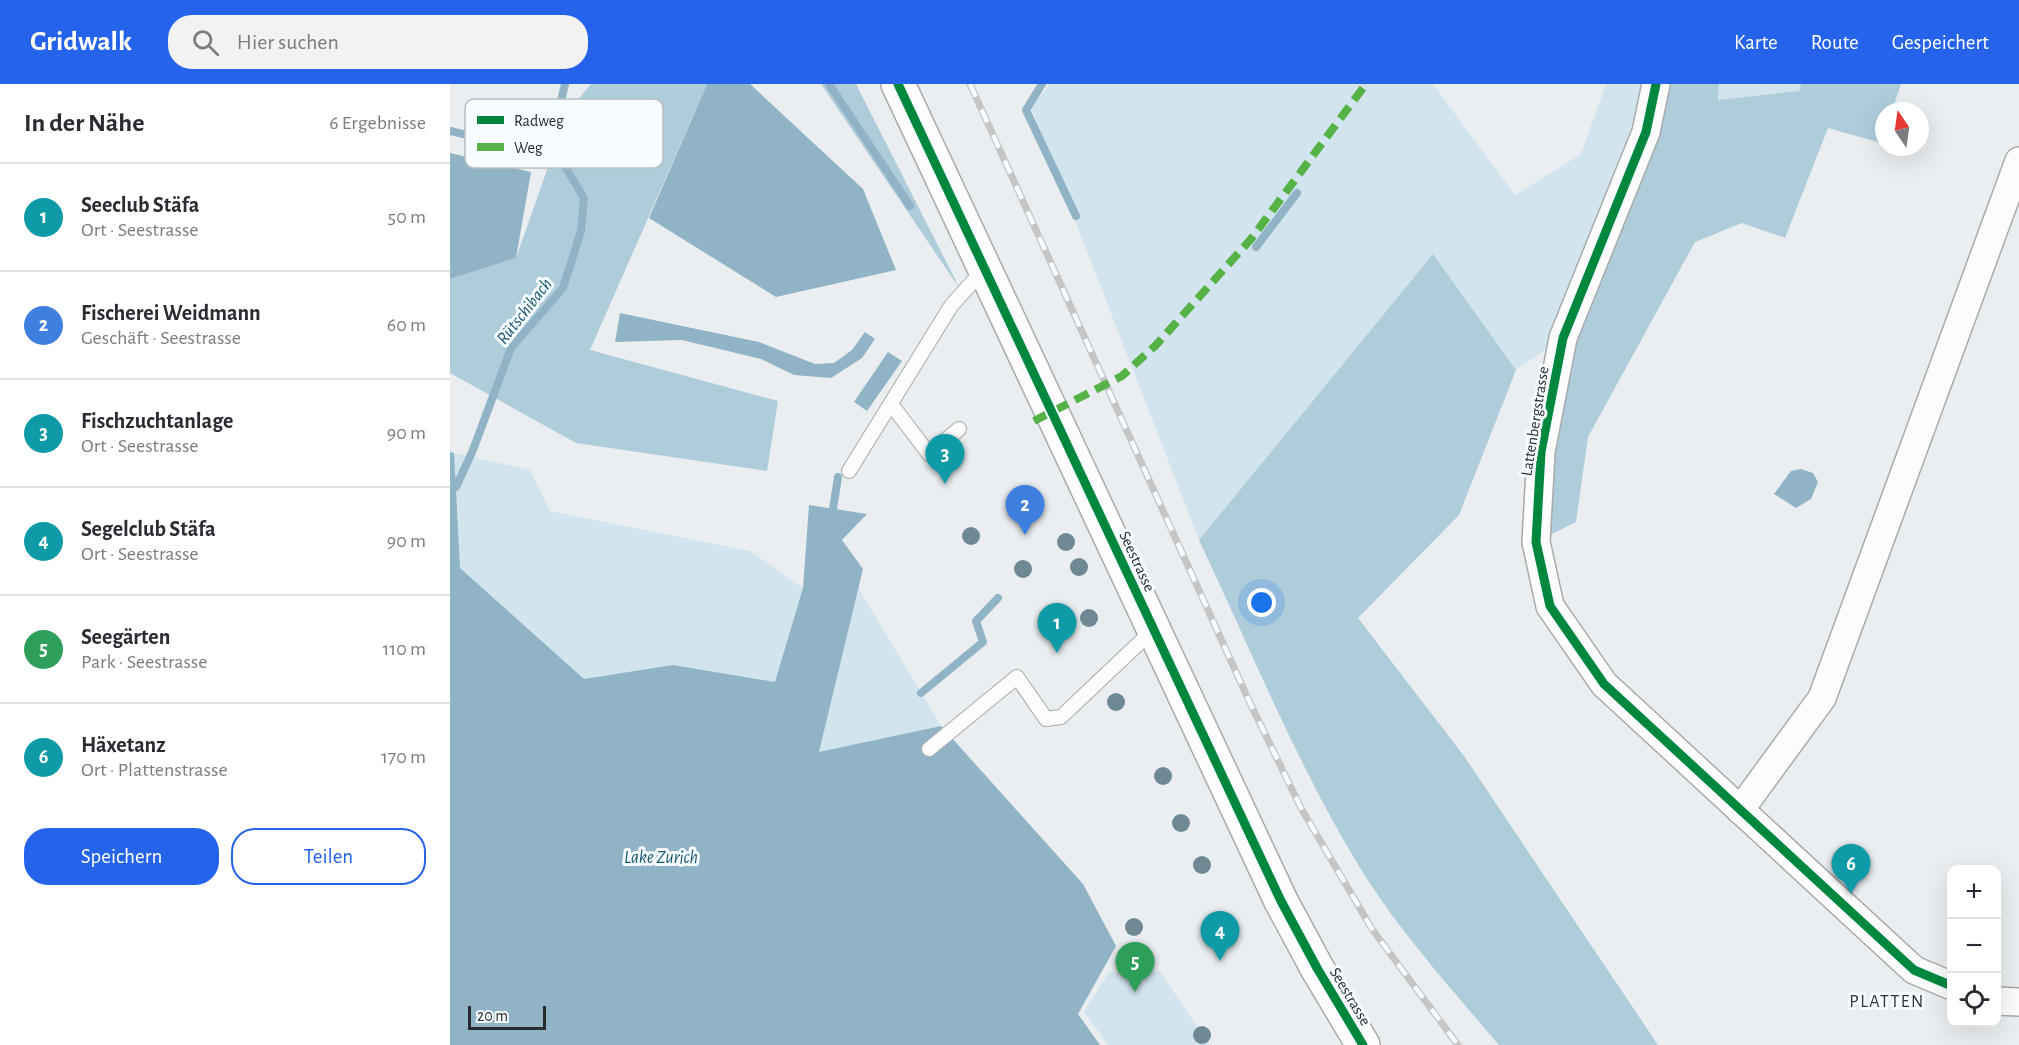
<!DOCTYPE html>
<html lang="de">
<meta charset="utf-8">
<style>
:root{--surface:#fff;--page:#f2f2f3;--text:#2b2b33;--muted:#7c7c81;--line:#e1e1e2;--accent:#2563eb}
body{margin:0;font-family:"Alegreya Sans",sans-serif;background:var(--page);color:var(--text)}
.controls{position:absolute;right:18px;bottom:18px;display:grid;overflow:hidden;border-radius:12px;box-shadow:0 6px 24px #0002}
.controls button{width:54px;height:54px;display:grid;place-items:center;padding:0;border:0;border-bottom:2px solid var(--line);background:var(--surface);color:var(--text);font:30px sans-serif}
.compass{position:absolute;left:1425px;top:18px;width:54px;height:54px;border-radius:50%;background:var(--surface);box-shadow:0 6px 24px #0002;rotate:347deg}
.scale{position:absolute;left:18px;bottom:15px;width:78px;box-sizing:border-box;padding-left:6px;border:3px solid #292c2e;border-top:0;font-size:16px;line-height:21px;white-space:nowrap;color:#292c2e;-webkit-text-stroke:4px #f6fcff;paint-order:stroke}
.you{position:absolute;left:812px;top:519px;width:21px;height:21px;margin:-15px;border:4px solid #fff;border-radius:50%;background:#1a73e8;box-shadow:0 0 0 9px #1a73e833}
.badge{display:grid;place-items:center;width:39px;height:39px;border-radius:50%;background:var(--accent);color:#fff;font-size:20px;font-weight:700}
.pin{position:absolute;translate:-50% -50px;filter:drop-shadow(0 2px 3px #0008)}
.pin::after{content:'';position:absolute;top:32px;width:21px;height:18px;background:inherit;clip-path:polygon(0 0,100% 0,50% 100%)}
.list{margin:0;padding:0;list-style:none}
h2{display:flex;justify-content:space-between;align-items:center;height:78px;margin:0;padding:0 24px;font-size:26px}
h2 small{font-size:20px;font-weight:400;color:var(--muted)}
.list li{display:grid;grid-template-columns:39px 1fr auto;gap:18px;align-items:center;box-sizing:border-box;height:108px;padding:0 24px;border-top:2px solid var(--line)}
.list b{display:block;font-size:22px;white-space:nowrap}
.list p{margin:0;font-size:20px;white-space:nowrap;color:var(--muted)}
.list em{font-size:20px;font-style:normal;color:var(--muted)}
.actions{display:flex;gap:12px;padding:18px 24px}
.actions a{flex:1;padding:14px 0;border:2px solid var(--accent);border-radius:24px;text-align:center;font-size:21px;color:var(--accent)}
.actions .main{background:var(--accent);color:#fff}
.icon{flex:none;width:33px;height:33px;fill:none;stroke:currentColor;stroke-width:2;stroke-linecap:round;stroke-linejoin:round}
.map{position:relative;flex:none;width:1569px;height:961px;overflow:hidden}
header{display:flex;align-items:center;gap:36px;box-sizing:border-box;height:84px;padding:0 30px;background:var(--accent);color:#fff}
header strong{font-size:28px}
nav{display:flex;gap:33px;margin-inline-start:auto;font-size:21px}
.search{width:420px;height:54px;background:var(--page);display:flex;align-items:center;gap:15px;box-sizing:border-box;padding:0 21px;border-radius:24px;color:var(--muted);font-size:22px}
main{display:flex}
aside{flex:1;background:var(--surface)}
.map>svg:first-child{display:block}
.green{fill:#d2e5ee}
.forest{fill:#afccdb}
.water{fill:#90b4c5}
.lines{fill:none;stroke-linecap:round;stroke-linejoin:round}
.stream{stroke:#90b4c5;stroke-width:8}
.service-casing{stroke:#a7abac;stroke-width:16}
.minor-casing{stroke:#a7abac;stroke-width:30}
.primary-casing{stroke:#a7abac;stroke-width:36}
.service{stroke:#fcfcfd;stroke-width:14}
.minor{stroke:#fcfcfd;stroke-width:27}
.primary{stroke:#fcfcfd;stroke-width:33}
.rail-casing{stroke:#c4c5c6;stroke-width:7}
.rail{stroke:#f6fcff;stroke-width:4.5;stroke-dasharray:14;stroke-linecap:butt}
.quiet{stroke:#56b246;stroke-width:8;stroke-dasharray:15 8;stroke-linecap:butt}
.cycleway-casing{stroke:#f6fcff;stroke-width:13}
.cycleway{stroke:#00873e;stroke-width:9}
.tree{fill:#6e8994}
.labels{text-anchor:middle;stroke-width:6;stroke-linejoin:round;paint-order:stroke}
.street-label{font-size:16px;fill:#292c2e;stroke:#f6fcff}
.water-label{font-size:18px;font-style:italic;fill:#155670;stroke:#f6fcff}
.neighbourhood-label{font-size:18px;letter-spacing:1.5px;fill:#2e3539;stroke:#f6fcff}
.key{fill:#f6fcff;stroke:#b8bec0;stroke-width:1.5}
.key-label{font-size:16px;fill:#292c2e}
</style>
<header>
<strong>Gridwalk</strong>
<div class="search"><svg class="icon" aria-label="search" viewBox="0 0 24 24"><circle cx="10" cy="10" r="6"/><path d="M15 15l6 6"/></svg>Hier suchen</div>
<nav><a>Karte</a><a>Route</a><a>Gespeichert</a></nav>
</header>
<main>
<aside>
<h2>In der Nähe<small>6 Ergebnisse</small></h2>
<ul class="list">
<li><span class="badge" style="background:#0f9aa8">1</span><div><b>Seeclub Stäfa</b><p>Ort · Seestrasse</p></div><em>50 m</em></li>
<li><span class="badge" style="background:#3f7fe0">2</span><div><b>Fischerei Weidmann</b><p>Geschäft · Seestrasse</p></div><em>60 m</em></li>
<li><span class="badge" style="background:#0f9aa8">3</span><div><b>Fischzuchtanlage</b><p>Ort · Seestrasse</p></div><em>90 m</em></li>
<li><span class="badge" style="background:#0f9aa8">4</span><div><b>Segelclub Stäfa</b><p>Ort · Seestrasse</p></div><em>90 m</em></li>
<li><span class="badge" style="background:#2e9e5b">5</span><div><b>Seegärten</b><p>Park · Seestrasse</p></div><em>110 m</em></li>
<li><span class="badge" style="background:#0f9aa8">6</span><div><b>Häxetanz</b><p>Ort · Plattenstrasse</p></div><em>170 m</em></li>
</ul>
<div class="actions"><a class="main">Speichern</a><a>Teilen</a></div>
</aside>
<div class="map">
<svg width="1569" height="961" viewBox="0 0 1569 961">
<rect width="100%" height="100%" fill="#eaeef0"/>
<g class="green">
<polygon points="600,0 983,0 1065,111 1131,70 1156,0 1206,0 1113,254 1066,286 983,170 749,456 581,23"/>
<polygon points="1269,0 1351,0 1349,7 1268,16"/>
<polygon points="0,365 4,369 80,386 100,427 300,467 353,504 350,554 326,598 125,610 0,518"/>
<polygon points="408,504 491,642 598,761 369,668"/>
<polygon points="659,888 710,888 760,961 658,961 634,928"/>
</g>
<g class="forest">
<polygon points="141,0 257,0 140,266 328,317 317,387 126,359 0,289 0,195 66,174 117,29"/>
<polygon points="371,0 406,0 510,205"/>
<polygon points="1206,0 1269,0 1268,16 1349,7 1351,0 1451,0 1442,27 1434,27 1431,59 1378,44 1335,154 1292,139 1245,158 1138,353 1126,438 1086,458 1091,368"/>
<path d="M983,170l83,116 -57,145 -101,103 106,138 194,289h-159c-45,-53 -92,-105 -130,-163 -68,-107 -116,-228 -170,-342z"/>
</g>
<g class="water">
<polygon points="257,0 300,0 413,105 446,186 326,213 199,134"/>
<polygon points="0,69 81,88 66,174 0,195"/>
<polygon points="170,229 309,258 365,280 384,279 402,266 415,248 425,255 412,274 381,294 344,291 311,275 232,256 165,258"/>
<polygon points="438,268 452,277 417,327 404,318"/>
<polygon points="0,368 4,369 10,484 134,595 223,581 325,598 353,504 359,421 417,430 392,456 413,485 369,668 491,642 633,800 666,862 628,930 650,961 0,961"/>
<polygon points="1351,385 1363,389 1368,398 1361,415 1346,424 1324,410 1341,387"/>
</g>
<g class="lines">
<g class="stream">
<polyline points="379,0 460,122"/>
<polyline points="592,0 576,26 626,132"/>
<polyline points="0,47 77,65 92,58 106,63"/>
<polyline points="806,163 847,109"/>
<polyline points="6,403 23,366 61,264 113,204 131,147 134,114 106,68 106,38 115,0"/>
<polyline points="383,425 388,393"/>
<polyline points="471,609 533,558 526,537 548,514"/>
</g>
<defs>
<g id="service">
<polyline points="441,320 479,370 509,345"/>
<polyline points="399,387 501,222 534,185"/>
<polyline points="479,665 567,593 596,635 611,633 703,546"/>
</g>
<g id="minor">
<polyline points="1206,0 1196,48 1113,254 1091,368 1086,458 1100,522 1154,600 1464,886 1502,902"/>
<polyline points="1290,726 1372,614 1569,77"/>
<polyline points="1546,917 1569,918"/>
</g>
<polyline id="primary" points="448,0 831,817 867,884 913,961"/>
</defs>
<use href="#service" class="service-casing"/>
<use href="#minor" class="minor-casing"/>
<use href="#primary" class="primary-casing"/>
<use href="#service" class="service"/>
<use href="#minor" class="minor"/>
<use href="#primary" class="primary"/>
<defs>
<polyline id="rail" points="520,0 800,619 851,724 922,845 1008,961"/>
</defs>
<use href="#rail" class="rail-casing"/>
<use href="#rail" class="rail"/>
<polyline class="quiet" points="584,337 672,292 706,261 801,155 916,0"/>
<defs>
<g id="cycleway">
<polyline points="448,0 831,817 867,884 913,961"/>
<polyline points="1206,0 1196,48 1113,254 1091,368 1086,458 1100,522 1154,600 1464,886 1502,902"/>
</g>
</defs>
<use href="#cycleway" class="cycleway-casing"/>
<use href="#cycleway" class="cycleway"/>
</g>
<g class="tree">
<circle cx="521" cy="452" r="9"/>
<circle cx="616" cy="458" r="9"/>
<circle cx="629" cy="483" r="9"/>
<circle cx="573" cy="485" r="9"/>
<circle cx="639" cy="534" r="9"/>
<circle cx="666" cy="618" r="9"/>
<circle cx="713" cy="692" r="9"/>
<circle cx="731" cy="739" r="9"/>
<circle cx="752" cy="781" r="9"/>
<circle cx="684" cy="843" r="9"/>
<circle cx="752" cy="951" r="9"/>
</g>
<g class="labels">
<g class="street-label">
<text transform="translate(1084 337) rotate(-81)" y="6">Lattenbergstrasse</text>
<text transform="translate(688 477) rotate(65)" y="6">Seestrasse</text>
<text transform="translate(901 912) rotate(59)" y="6">Seestrasse</text>
</g>
<g class="water-label">
<text transform="translate(74 227) rotate(-52)" y="6">Rütschibach</text>
<text x="211" y="779">Lake Zurich</text>
</g>
<g class="neighbourhood-label">
<text x="1437" y="923">PLATTEN</text>
</g>
</g>
<rect x="15" y="15" width="198" height="69" rx="9" class="key"/>
<rect x="27" y="32" width="27" height="8" fill="#00873e"/>
<rect x="27" y="59" width="27" height="8" fill="#56b246"/>
<g class="key-label">
<text x="64" y="42">Radweg</text>
<text x="64" y="69">Weg</text>
</g>
</svg>
<div class="controls">
<button>+</button>
<button>−</button>
<button><svg class="icon" aria-label="locate" viewBox="0 0 24 24"><circle cx="12" cy="12" r="6"/><path d="M12 2v4M12 18v4M2 12h4M18 12h4"/></svg></button>
</div>
<svg class="compass" viewBox="-18 -18 36 36"><path d="M0-13l5 13h-10z" fill="#e53935"/><path d="M0 13l5-13h-10z" fill="#7c7c81"/></svg>
<div class="scale">20 m</div>
<div class="you"></div>
<div class="pin badge" style="left:607px;top:569px;background:#0f9aa8">1</div>
<div class="pin badge" style="left:575px;top:451px;background:#3f7fe0">2</div>
<div class="pin badge" style="left:495px;top:400px;background:#0f9aa8">3</div>
<div class="pin badge" style="left:770px;top:877px;background:#0f9aa8">4</div>
<div class="pin badge" style="left:685px;top:908px;background:#2e9e5b">5</div>
<div class="pin badge" style="left:1401px;top:810px;background:#0f9aa8">6</div>
</div>
</main>
